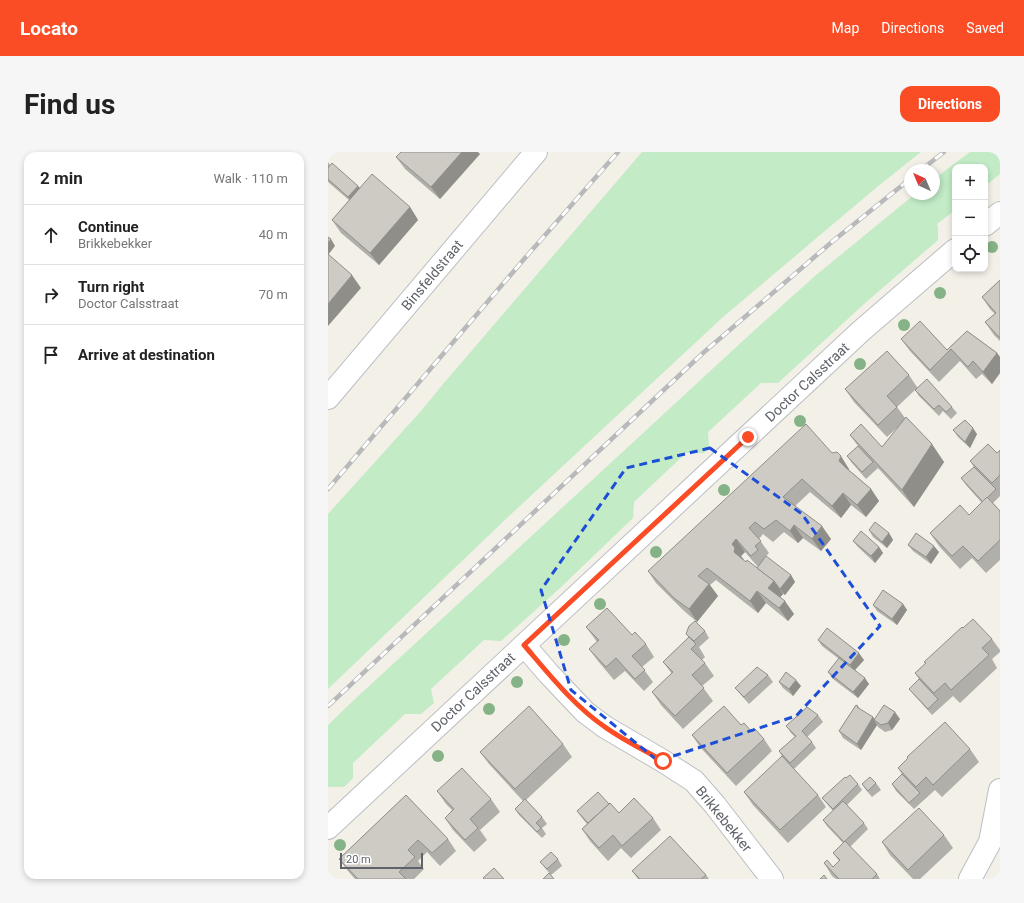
<!DOCTYPE html>
<meta charset="utf-8">
<style>
:root{--surface:#fff;--page:#f6f6f6;--text:#222;--muted:#767676;--line:#e0e0e0;--accent:#fa4c25}
body{margin:0;font-family:Roboto,sans-serif;background:var(--page);color:var(--text)}
.controls{position:absolute;right:12px;top:12px;display:grid;overflow:hidden;border-radius:8px;box-shadow:0 2px 6px #0003}
.controls button{width:36px;height:36px;display:grid;place-items:center;padding:0;border:0;border-bottom:1px solid var(--line);background:var(--surface);color:var(--text);font:20px sans-serif}
.compass{position:absolute;left:576px;top:12px;width:36px;height:36px;border-radius:50%;background:var(--surface);box-shadow:0 2px 6px #0003;rotate:316deg}
.scale{position:absolute;left:12px;bottom:10px;width:83px;box-sizing:border-box;padding-left:4px;border:2px solid #5e6269;border-top:0;font-size:11px;line-height:14px;white-space:nowrap;color:#5e6269;-webkit-text-stroke:3px #fff;paint-order:stroke}
.stop{position:absolute;width:12px;height:12px;margin:-9px;border:3px solid #fa4c25;border-radius:50%;background:#fff}
.stop.end{background:#fa4c25;border-color:#fff;box-shadow:0 1px 4px #0008}
.list{margin:0;padding:0;list-style:none}
h2{display:flex;justify-content:space-between;align-items:center;height:52px;margin:0;padding:0 16px;font-size:17px}
h2 small{font-size:13px;font-weight:400;color:var(--muted)}
.list li{display:grid;grid-template-columns:26px 1fr auto;gap:12px;align-items:center;box-sizing:border-box;height:60px;padding:0 16px;border-top:1px solid var(--line)}
.list b{display:block;font-size:15px;white-space:nowrap}
.list p{margin:0;font-size:13px;white-space:nowrap;color:var(--muted)}
.list em{font-size:13px;font-style:normal;color:var(--muted)}
.icon{flex:none;width:22px;height:22px;fill:none;stroke:currentColor;stroke-width:2;stroke-linecap:round;stroke-linejoin:round}
.map{position:relative;flex:none;width:672px;height:727px;overflow:hidden;border-radius:12px}
header{display:flex;align-items:center;gap:24px;box-sizing:border-box;height:56px;padding:0 20px;background:var(--accent);color:#fff}
header strong{font-size:19px}
nav{display:flex;gap:22px;margin-inline-start:auto;font-size:14px}
.intro{display:flex;align-items:center;justify-content:space-between;box-sizing:border-box;height:96px;padding:0 24px}
h1{margin:0;font-size:28px}
.button{padding:10px 18px;border-radius:12px;background:var(--accent);color:#fff;font-size:14px;font-weight:700}
main{display:flex;gap:24px;padding:0 24px}
aside{flex:1;background:var(--surface);border-radius:12px;box-shadow:0 2px 6px #0003}
.map>svg:first-child{display:block}
.green{fill:#c2ebc6}
.lines{fill:none;stroke-linecap:round;stroke-linejoin:round}
.minor-casing{stroke:#bbbec3;stroke-width:24}
.tertiary-casing{stroke:#bbbec3;stroke-width:24}
.minor{stroke:#fff;stroke-width:22}
.tertiary{stroke:#fff;stroke-width:22}
.rail-casing{stroke:#b8b9ba;stroke-width:4.5}
.rail{stroke:#fff;stroke-width:3;stroke-dasharray:9;stroke-linecap:butt}
.tree{fill:#85b387}
.wall{fill:#b0afa9;fill-rule:evenodd}
.shaded-wall{fill:#908e89}
.building{fill:#cdcbc4;stroke:#908e89}
.route{stroke:#fa4c25;stroke-width:5}
.marked{fill:none;stroke:#1d4ed8;stroke-width:3;stroke-dasharray:8 5;stroke-linejoin:round}
.labels{text-anchor:middle;stroke-width:4;stroke-linejoin:round;paint-order:stroke}
.street-label{font-size:14px;fill:#5e6269;stroke:#fff}
</style>
<header>
<strong>Locato</strong>
<nav><a>Map</a><a>Directions</a><a>Saved</a></nav>
</header>
<div class="intro"><h1>Find us</h1><a class="button">Directions</a></div>
<main>
<aside>
<h2>2 min<small>Walk · 110 m</small></h2>
<ul class="list">
<li><svg class="icon" aria-label="ahead" viewBox="0 0 24 24"><path d="M12 20V5M6 11l6-6 6 6"/></svg><div><b>Continue</b><p>Brikkebekker</p></div><em>40 m</em></li>
<li><svg class="icon" aria-label="right" viewBox="0 0 24 24"><path d="M7 20v-9h11M14 6l5 5-5 5"/></svg><div><b>Turn right</b><p>Doctor Calsstraat</p></div><em>70 m</em></li>
<li><svg class="icon" aria-label="arrive" viewBox="0 0 24 24"><path d="M6 21V4h12l-3 4 3 4H6"/></svg><div><b>Arrive at destination</b></div></li>
</ul>
</aside>
<div class="map">
<svg width="672" height="727" viewBox="0 0 672 727">
<rect width="100%" height="100%" fill="#f2f0e7"/>
<g class="green">
<polygon points="314,0 593,0 549,35 395,165 179,366 0,537 0,362 93,259 116,231"/>
<polygon points="642,0 672,0 672,22 657,34 657,15 627,15 627,58 609,72 610,75 610,88 536,152 450,231 433,231 380,280 381,296 376,301 358,301 306,350 305,366 232,436 173,489 156,488 103,537 106,551 93,562 77,562 25,611 25,626 16,635 0,635 0,573 27,547 418,186 487,124 587,42 606,42 606,27"/>
</g>
<g class="lines">
<defs>
<g id="minor">
<polyline points="0,246 208,0"/>
<polyline points="196,493 221,522 257,560 277,575 335,609 366,629 387,653 444,727"/>
<polyline points="642,727 662,690 672,638"/>
</g>
<g id="tertiary">
<polyline points="657,73 672,61"/>
<polyline points="0,676 533,179 627,98"/>
</g>
</defs>
<use href="#minor" class="minor-casing"/>
<use href="#tertiary" class="tertiary-casing"/>
<use href="#minor" class="minor"/>
<use href="#tertiary" class="tertiary"/>
<defs>
<g id="rail">
<polyline points="593,18 616,0"/>
<polyline points="0,337 197,106 290,0"/>
<polyline points="0,554 375,201 505,89 582,27"/>
</g>
</defs>
<use href="#rail" class="rail-casing"/>
<use href="#rail" class="rail"/>
</g>
<g class="tree">
<circle cx="664" cy="95" r="6"/>
<circle cx="612" cy="141" r="6"/>
<circle cx="576" cy="173" r="6"/>
<circle cx="532" cy="212" r="6"/>
<circle cx="472" cy="269" r="6"/>
<circle cx="396" cy="338" r="6"/>
<circle cx="328" cy="400" r="6"/>
<circle cx="272" cy="452" r="6"/>
<circle cx="236" cy="488" r="6"/>
<circle cx="189" cy="530" r="6"/>
<circle cx="161" cy="557" r="6"/>
<circle cx="110" cy="604" r="6"/>
<circle cx="12" cy="693" r="6"/>
</g>
<g class="wall">
<polygon points="152,2 112,47 77,17 68,5"/>
<polygon points="0,10 2,13 30,34 32,36 82,55 90,68 51,113 13,81 4,68 21,48 0,30"/>
<polygon points="672,128 672,189 666,183 657,170 667,162 662,157 654,145"/>
<polygon points="639,179 669,201 672,205 672,221 664,232 654,222 648,227 632,209 611,230 582,199 573,187 619,198"/>
<polygon points="581,223 589,235 624,255 629,261 623,267 615,259 611,264 591,244 587,238 569,255 577,266 616,310 586,355 550,316 538,327 524,311 519,304 530,294 522,283 554,295 571,274 559,285 526,250 517,237"/>
<polygon points="625,278 649,282 642,296 630,285"/>
<polygon points="672,298 672,344 665,351 672,359 672,408 658,421 644,406 632,417 611,394 602,381 641,363 654,351 638,333 633,326 646,315 642,309 669,301"/>
<path d="M504,301l17,16v1l22,19 8,12 -13,16 -15,-12 -10,13 -31,-26 -15,14 36,33 -10,12 -18,-13 -5,5 -14,-11 -11,10 -10,-8 -4,5 10,14 -5,5v1l27,16 4,7 -10,13 -2,-1 -3,3 14,17 -6,7 -22,-18 -8,10 -42,-33 -6,5 8,11 -21,26 -14,-12 -27,-27 -8,-12zM417,400l13,15 -1,1 -11,-6 -2,-1v-1l-3,-4z"/>
<polygon points="541,378 561,381 565,388 559,396 545,385"/>
<polygon points="525,389 551,395 555,401 547,411 530,395"/>
<polygon points="580,393 611,400 603,412 585,399"/>
<polygon points="575,452 579,458 569,473 549,459 545,453"/>
<polygon points="258,475 304,483 318,492 326,505 314,515 325,530 316,539 297,519 286,528 270,509 261,497 269,490"/>
<polygon points="635,476 664,487 672,498 672,500 664,507 669,516 632,551 625,544 604,563 586,543 581,537 591,527 587,521"/>
<polygon points="377,479 381,486 371,495 377,505 374,508 377,511 386,524 374,534 385,549 355,577 333,553 324,540 344,522 335,510 361,485 358,482"/>
<polygon points="490,488 536,508 527,518 541,532 530,546 505,527 500,520 511,507 494,494"/>
<polygon points="440,523 445,530 421,552 412,542 407,536"/>
<polygon points="451,530 473,534 465,544 455,536"/>
<polygon points="530,554 532,557 545,565 547,567 572,567 564,578 557,580 550,575 549,573 533,598 515,586 511,579"/>
<polygon points="490,563 495,570 479,585 484,590 488,596 466,617 455,606 451,599 467,585 463,581 458,574"/>
<polygon points="413,573 436,587 444,599 408,634 372,595 364,583"/>
<polygon points="235,592 244,605 198,648 214,665 219,672 214,676 218,682 214,686 191,663 187,657 195,649 161,612 152,600"/>
<polygon points="642,597 651,610 614,645 607,638 586,657 568,639 564,632 574,622 570,616"/>
<polygon points="518,626 530,632 534,638 519,653 536,671 540,677 522,695 549,722 552,727 508,727 504,724 496,711 505,715 511,709 505,701 515,691 499,674 495,668 505,659 499,652 494,646"/>
<polygon points="548,631 553,638 544,645 538,638 534,632"/>
<polygon points="109,639 163,647 172,660 152,678 159,688 146,700 125,678 117,666 124,658 118,652"/>
<polygon points="416,640 490,643 498,655 460,691 425,653"/>
<polygon points="78,643 120,687 128,699 112,714 99,700 90,709 96,717 86,727 27,727 20,719 11,707"/>
<polygon points="281,652 291,661 325,666 333,678 303,706 293,696 280,709 262,689 254,677 259,672 254,666 249,659"/>
<polygon points="616,683 625,696 592,727 585,727 562,703 554,690"/>
<polygon points="230,707 234,714 223,723 217,716 212,710"/>
<polygon points="304,719 378,723 381,727 310,727"/>
</g>
<g class="shaded-wall">
<polygon points="134,0 150,0 152,2 112,47 103,35"/>
<polygon points="30,34 35,40 25,51 20,45"/>
<polygon points="82,55 90,68 51,113 42,101"/>
<polygon points="3,87 7,94 0,103 0,91"/>
<polygon points="24,123 33,136 0,174 0,152"/>
<polygon points="669,201 672,205 672,221 664,232 655,220"/>
<polygon points="645,276 649,282 642,296 637,290"/>
<polygon points="604,292 616,310 586,355 574,338"/>
<polygon points="513,304 521,317 520,321 511,309"/>
<polygon points="543,337 551,349 538,365 529,353"/>
<polygon points="515,341 523,353 513,366 504,354"/>
<polygon points="466,373 475,386 470,391 462,379"/>
<polygon points="494,374 503,387 493,399 484,387"/>
<polygon points="561,381 565,388 559,396 554,390"/>
<polygon points="408,387 417,400 413,404 416,408 414,412 406,400 404,392"/>
<polygon points="606,394 611,400 603,412 598,405"/>
<polygon points="551,395 555,401 547,411 543,404"/>
<polygon points="463,423 467,430 457,443 452,437"/>
<polygon points="446,429 455,442 449,449 440,436"/>
<polygon points="381,432 390,444 369,470 361,457"/>
<polygon points="429,439 438,451 430,461 422,449"/>
<polygon points="457,449 466,462 460,469 451,456"/>
<polygon points="575,452 579,458 569,473 564,467"/>
<polygon points="531,501 536,508 526,519 522,513"/>
<polygon points="537,526 541,532 530,546 525,540"/>
<polygon points="468,528 473,534 465,544 461,537"/>
<polygon points="567,560 572,567 564,578 560,571"/>
<polygon points="545,565 549,571 546,568 549,573 533,598 529,592"/>
</g>
<g class="building">
<polygon points="73,0 134,0 103,35 68,5"/>
<polygon points="4,11 30,34 20,45 0,27 0,16"/>
<polygon points="44,22 82,55 42,101 4,68"/>
<polygon points="0,85 3,87 0,91"/>
<polygon points="0,102 24,123 0,152"/>
<polygon points="672,128 672,186 657,170 668,161 654,145"/>
<polygon points="592,169 619,198 639,179 669,201 655,220 645,209 640,215 623,197 602,218 573,187"/>
<polygon points="559,199 581,223 559,244 569,255 550,273 517,237"/>
<polygon points="599,227 624,255 618,260 611,253 606,257 587,238"/>
<polygon points="578,265 604,292 574,338 522,283 533,272 554,295"/>
<polygon points="637,268 645,276 637,290 625,278"/>
<polygon points="478,272 504,301 509,300 513,304 511,309 517,315 543,337 529,353 515,341 504,354 474,327 455,345 494,374 484,387 466,373 462,379 448,368 436,377 427,370 421,376 433,389 427,394 430,398 423,404 408,387 404,392 407,396 406,400 418,410 419,408 446,429 440,436 457,449 451,456 429,439 422,449 379,416 370,424 381,432 361,457 346,446 320,419"/>
<polygon points="660,292 669,301 672,298 672,323 664,331 642,309"/>
<polygon points="530,294 545,310 534,320 519,304"/>
<polygon points="646,315 668,337 655,350 633,326"/>
<polygon points="659,345 672,359 672,388 650,409 635,394 624,404 602,381 632,353 641,363"/>
<polygon points="547,370 561,381 554,390 541,378"/>
<polygon points="533,379 551,395 543,404 525,389"/>
<polygon points="588,381 606,394 598,405 580,393"/>
<polygon points="438,404 463,423 452,437 446,429 429,416"/>
<polygon points="555,438 575,452 564,467 545,453"/>
<polygon points="279,456 304,483 307,480 318,492 304,504 317,518 307,527 288,506 278,515 261,497 271,488 258,475"/>
<polygon points="645,467 664,487 654,496 661,503 623,538 617,531 606,541 587,521 598,511 596,510 634,475 635,476"/>
<polygon points="367,469 377,479 366,489 358,482 361,474"/>
<polygon points="499,476 531,501 522,513 490,488"/>
<polygon points="361,485 368,492 363,497 377,511 364,523 376,536 347,564 324,540 345,520 335,510"/>
<polygon points="511,506 537,526 525,540 500,520"/>
<polygon points="429,515 440,523 416,545 407,536"/>
<polygon points="458,520 468,528 461,537 451,530"/>
<polygon points="591,527 610,547 600,557 581,537"/>
<polygon points="528,553 530,554 529,555 545,565 529,592 511,579"/>
<polygon points="556,553 567,560 560,571 553,573 546,568"/>
<polygon points="201,554 235,592 187,637 152,600"/>
<polygon points="396,554 413,573 416,571 424,580 427,577 436,587 399,621 364,583"/>
<polygon points="479,555 490,563 474,579 484,590 462,611 451,599 468,584 458,574"/>
<polygon points="617,570 642,597 605,633 598,625 588,635 570,616 580,606 579,605"/>
<polygon points="454,604 490,643 452,678 416,640"/>
<polygon points="134,616 163,647 142,667 150,676 137,688 117,666 126,657 109,639"/>
<polygon points="574,622 592,641 581,651 564,632"/>
<polygon points="522,623 530,632 505,657 494,646 517,625 518,626"/>
<polygon points="542,625 548,631 540,639 534,632"/>
<polygon points="270,640 281,652 260,671 249,659"/>
<polygon points="78,643 120,687 104,701 90,688 80,698 87,705 71,720 78,727 30,727 11,707"/>
<polygon points="306,646 325,666 294,694 285,683 271,696 254,677 282,651 291,661"/>
<polygon points="197,647 214,665 208,671 213,676 209,680 187,657"/>
<polygon points="515,649 536,671 516,690 495,668"/>
<polygon points="591,656 616,683 580,718 554,690"/>
<polygon points="342,684 378,723 373,727 312,727 304,719"/>
<polygon points="517,689 549,722 544,727 511,727 496,711 499,708 505,715 512,708 505,701"/>
<polygon points="223,700 230,707 219,717 212,710"/>
<polygon points="166,716 176,727 156,727 155,726"/>
<polygon points="221,721 226,727 215,727"/>
<polygon points="496,723 499,727 492,727"/>
</g>
<g class="lines">
<path class="route" d="M335,609c-19,-11 -40,-21 -58,-34 -31,-21 -57,-54 -81,-82l224,-208"/>
</g>
<path class="marked" d="M382,296l92,66 78,112 -84,90 -138,45 -87,-71 -30,-100 85,-122z"/>
<g class="labels">
<g class="street-label">
<text transform="translate(104 123) rotate(-50)" y="5">Binsfeldstraat</text>
<text transform="translate(479 230) rotate(-43)" y="5">Doctor Calsstraat</text>
<text transform="translate(145 540) rotate(-43)" y="5">Doctor Calsstraat</text>
<text transform="translate(396 667) rotate(51)" y="5">Brikkebekker</text>
</g>
</g>
</svg>
<div class="controls">
<button>+</button>
<button>−</button>
<button><svg class="icon" aria-label="locate" viewBox="0 0 24 24"><circle cx="12" cy="12" r="6"/><path d="M12 2v4M12 18v4M2 12h4M18 12h4"/></svg></button>
</div>
<svg class="compass" viewBox="-18 -18 36 36"><path d="M0-13l5 13h-10z" fill="#e53935"/><path d="M0 13l5-13h-10z" fill="#767676"/></svg>
<div class="scale">20 m</div>
<div class="stop" style="left:335px;top:609px"></div>
<div class="stop end" style="left:420px;top:285px"></div>
</div>
</main>
